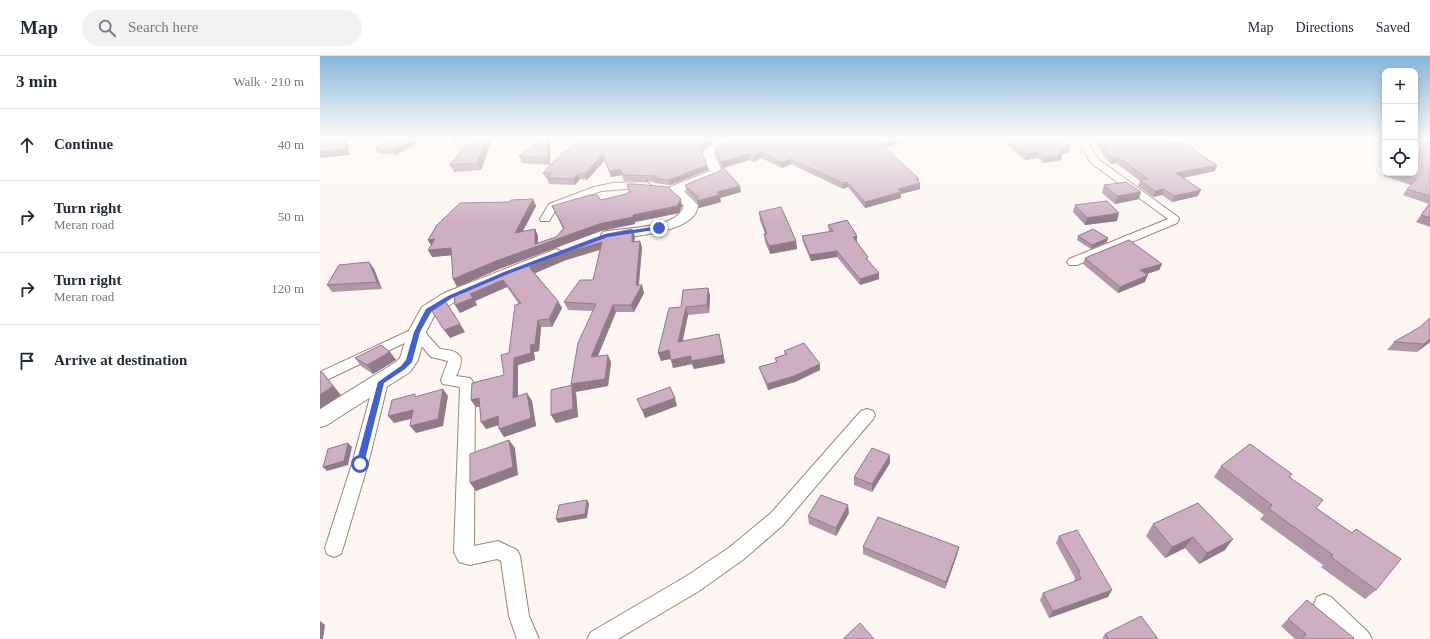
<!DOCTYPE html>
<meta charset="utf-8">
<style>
:root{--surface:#fff;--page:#f2f2f3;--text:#1f2937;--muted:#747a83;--line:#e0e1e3}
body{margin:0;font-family:"Times New Roman",serif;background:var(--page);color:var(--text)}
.controls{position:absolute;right:12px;top:12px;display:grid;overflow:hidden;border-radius:8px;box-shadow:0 2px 10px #0003}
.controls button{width:36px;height:36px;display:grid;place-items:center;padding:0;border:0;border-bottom:1px solid var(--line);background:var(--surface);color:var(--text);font:20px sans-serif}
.stop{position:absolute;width:12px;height:12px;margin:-9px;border:3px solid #3f61d3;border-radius:50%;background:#fff}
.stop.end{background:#3f61d3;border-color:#fff;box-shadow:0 1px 4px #0008}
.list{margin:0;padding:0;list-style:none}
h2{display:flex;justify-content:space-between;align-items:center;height:52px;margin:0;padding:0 16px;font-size:17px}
h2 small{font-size:13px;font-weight:400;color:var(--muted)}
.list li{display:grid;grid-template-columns:26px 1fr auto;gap:12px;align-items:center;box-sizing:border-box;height:72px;padding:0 16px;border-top:1px solid var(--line)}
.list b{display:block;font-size:15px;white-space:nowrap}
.list p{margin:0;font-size:13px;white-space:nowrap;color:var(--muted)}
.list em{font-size:13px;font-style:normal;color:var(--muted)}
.icon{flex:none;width:22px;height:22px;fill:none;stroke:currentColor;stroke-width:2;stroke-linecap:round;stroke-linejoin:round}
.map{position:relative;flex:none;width:1110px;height:583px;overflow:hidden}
header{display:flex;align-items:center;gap:24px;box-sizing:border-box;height:56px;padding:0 20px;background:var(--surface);border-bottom:1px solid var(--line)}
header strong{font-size:19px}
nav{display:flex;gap:22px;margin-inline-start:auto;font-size:14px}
.search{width:280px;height:36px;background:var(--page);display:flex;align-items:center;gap:10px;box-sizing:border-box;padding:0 14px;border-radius:22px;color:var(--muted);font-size:15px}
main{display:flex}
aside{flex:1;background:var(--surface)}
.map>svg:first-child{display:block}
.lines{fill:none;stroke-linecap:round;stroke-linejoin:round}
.minor-casing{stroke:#a38374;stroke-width:2}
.tertiary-casing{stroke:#a38374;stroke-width:2}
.minor{fill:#fff;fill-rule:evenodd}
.tertiary{fill:#fff;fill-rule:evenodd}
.wall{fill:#b196a8}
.shaded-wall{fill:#907a88}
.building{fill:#ceaec3;stroke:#907a88}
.route{fill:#3f61d3}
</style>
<header>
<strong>Map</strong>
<div class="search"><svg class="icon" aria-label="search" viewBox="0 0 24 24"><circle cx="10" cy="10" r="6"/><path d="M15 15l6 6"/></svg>Search here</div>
<nav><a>Map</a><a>Directions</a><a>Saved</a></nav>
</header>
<main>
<aside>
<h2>3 min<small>Walk · 210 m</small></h2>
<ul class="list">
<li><svg class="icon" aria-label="ahead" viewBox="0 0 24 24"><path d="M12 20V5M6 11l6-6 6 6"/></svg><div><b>Continue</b></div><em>40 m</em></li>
<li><svg class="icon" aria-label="right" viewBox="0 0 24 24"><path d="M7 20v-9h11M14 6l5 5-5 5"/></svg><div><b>Turn right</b><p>Meran road</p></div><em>50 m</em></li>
<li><svg class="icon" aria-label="right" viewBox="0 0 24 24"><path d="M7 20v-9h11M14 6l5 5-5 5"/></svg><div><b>Turn right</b><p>Meran road</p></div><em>120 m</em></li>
<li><svg class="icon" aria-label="arrive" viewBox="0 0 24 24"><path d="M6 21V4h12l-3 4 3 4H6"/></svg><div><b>Arrive at destination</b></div></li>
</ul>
</aside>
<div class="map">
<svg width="1110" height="583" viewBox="0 0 1110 583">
<rect width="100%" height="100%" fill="#fdf6f2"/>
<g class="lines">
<defs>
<g id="minor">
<polygon points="388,83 399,83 405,88 401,91"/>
<polygon points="751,83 767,85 778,103 858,161 859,163 857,167 757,209 749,209 747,206 749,203 848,163 771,107 760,89"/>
<polygon points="326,126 331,129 330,131 281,135 237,152 229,165 221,165 220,163 229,148 274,131 293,127"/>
<path d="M97,271l5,2 18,20c21,2 26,7 16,27l14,2 5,6 -1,162 24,-5 19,9 3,6 9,60 10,23h-22l-8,-23 -8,-55 -4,-2 -27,6 -11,-3 -5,-10 6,-165 -17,-3 -2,-4 7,-19 -17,-4 -16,-19 -95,45v-11z"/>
<polygon points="61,321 66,322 68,326 48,408 23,492 21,498 14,501 7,498 5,492 32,408 54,326 56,322"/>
<polygon points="547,353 553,355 555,359 553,363 463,469 424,503 379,535 298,583 267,583 271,576 365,521 410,491 451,457 541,355"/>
<polygon points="1004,538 1011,541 1048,576 1052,583 1026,583 997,555 994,548 997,541"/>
</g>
<g id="tertiary">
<path d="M401,83h13l-20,15 9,19 -2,3 -37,15 14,14c-1,28 -70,32 -90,34l-5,-1 -2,-3 2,-3c21,-5 73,-2 81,-26l-16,-16 2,-3 40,-16 -8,-17 4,-5z"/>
<polygon points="236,193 241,195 244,198 241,201 136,245 115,258 106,276 98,304 90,316 7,369 0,371 0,353 76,306 80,302 88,276 102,251 124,237"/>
</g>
</defs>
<use href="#minor" class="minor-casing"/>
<use href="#tertiary" class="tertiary-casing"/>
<use href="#minor" class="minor"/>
<use href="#tertiary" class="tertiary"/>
</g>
<g class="wall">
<polygon points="68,83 105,83 76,99 58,97 55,92"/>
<polygon points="215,83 230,83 230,109 202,107 199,100 215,88"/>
<polygon points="518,83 592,83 564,92 599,123 599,126 600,127 600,133 581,138 581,142 545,152 528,131 523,133 471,108 462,112 441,102 434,106 429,104 404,112 421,136 400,142 401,146 379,152 378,147 367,136 365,129 400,115 402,112 396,98 395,93 521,89"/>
<polygon points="680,83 738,83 749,96 742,98 741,104 723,107 718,102 705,104"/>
<polygon points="775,83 842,83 845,86 879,98 897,109 895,115 862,122 878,140 852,146 842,139 833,141 818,130 820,125 796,107 791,108 785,102"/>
<polygon points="1110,85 1110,171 1096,166 1109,148 1083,139 1087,133 1091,129 1064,120 1066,117 1095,117"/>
<polygon points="171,86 161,114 134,116 130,109"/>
<polygon points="391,88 385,92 381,97 388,114 350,129 334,127 334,126 304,125 302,119 291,121 285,104 267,124 260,123 255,129 229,128 227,122 226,122 223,117 245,94"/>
<polygon points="307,128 362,150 359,157 315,166 315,168 281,175 179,213 137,231 131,199 112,201 111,189 108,184 190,146 213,143 216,150 203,175 215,173 218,180 218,187 236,181 243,173 232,150 281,144 306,138 309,136"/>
<polygon points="784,129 819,143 795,148 782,137"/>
<polygon points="755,149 797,165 765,169 753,156"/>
<polygon points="439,156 476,185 477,193 450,198 445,186 444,178 445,178 440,164"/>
<polygon points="508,169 537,186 559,223 540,229 517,201 491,205 483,186 482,180 509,176 509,175"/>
<polygon points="315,180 314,185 322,191 319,229 324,237 314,256 296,256 278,300 291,306 288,330 255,336 256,337 258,361 236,367 231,359 251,329 251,328 273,255 248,254 244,246 273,224 280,194 246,204 215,217 242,252 232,271 221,271 219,295 214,296 215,304 198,309 198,340 212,345 216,370 184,381 179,373 179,369 166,373 160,350 156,351 151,344 184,319 199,248 187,231 155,245 157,249 140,257 134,238"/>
<polygon points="758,180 787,186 771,193 757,184"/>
<polygon points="765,202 842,208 839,214 826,218 825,226 798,237 763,208"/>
<polygon points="49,206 54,213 62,233 12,236 7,229"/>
<polygon points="388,232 390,240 389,257 368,259 362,285 401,286 405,307 374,313 372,308 353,312 351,303 341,305 361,251"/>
<polygon points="1110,262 1110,286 1097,296 1067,294 1074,286 1100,271"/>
<polygon points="464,295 500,308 500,314 475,326 448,334 441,317 439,311 456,306 455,302 465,299"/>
<polygon points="70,296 76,304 53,318 41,310 35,302"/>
<polygon points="570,399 570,407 552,436 534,429 534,421"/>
<polygon points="901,410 970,421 996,452 1032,477 1036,473 1056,534 1045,543 1001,511 1003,509 940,463 944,459 894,421"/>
<polygon points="878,447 905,494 879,508 865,492 845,502 826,480 833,468"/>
<polygon points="529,457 516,480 489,468 488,460"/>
<polygon points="739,480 788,541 729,562 720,544 723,537 755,526 754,525 755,522 736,487"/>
<polygon points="543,491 639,491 637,499 625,533 543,498"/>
<polygon points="987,544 1033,583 975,583 961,570"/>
<polygon points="785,578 838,583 782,583"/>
</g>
<g class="shaded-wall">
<polygon points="94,83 105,83 76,99 74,94"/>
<polygon points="135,83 142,83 132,89 131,86"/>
<polygon points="166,83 170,83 171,86 161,114 157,107"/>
<polygon points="227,83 230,83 230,109 228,102"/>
<polygon points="389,83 390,83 391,88 385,92 381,99 380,93 384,87"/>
<polygon points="575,83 592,83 558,94 558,89"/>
<polygon points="25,84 28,89 29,99 0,102 0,96"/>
<polygon points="751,90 749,96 742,98 741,104 723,107 725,101 738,94"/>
<polygon points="441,96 441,102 434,106 434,100"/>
<polygon points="719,96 718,102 705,104 706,98"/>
<polygon points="283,98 285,104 267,124 265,118"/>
<polygon points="429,98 429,104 402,112 401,106"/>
<polygon points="798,101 796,107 791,108 793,102"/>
<polygon points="470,103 471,108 462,112 461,107"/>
<polygon points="387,109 388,114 350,129 349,124"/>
<polygon points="897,109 895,115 853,124 856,117"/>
<polygon points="300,113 302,119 291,121 289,115"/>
<polygon points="258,118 260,123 255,129 253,123"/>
<polygon points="596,123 599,123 599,127 600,127 600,133 581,138 581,142 545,152 545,146"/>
<polygon points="527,126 528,131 523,133 523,127"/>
<polygon points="420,130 421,136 400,142 401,146 379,152 377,145 397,136"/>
<polygon points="844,133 842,139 833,141 835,135"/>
<polygon points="881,134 878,140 852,146 854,140"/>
<polygon points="821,136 819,143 795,148 797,140"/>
<polygon points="213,143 216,150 198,184 195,177"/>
<polygon points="361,143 362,150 359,157 315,166 315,168 281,175 179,213 137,231 133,223 215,188 215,173 218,180 218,190 279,168 313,159"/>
<polygon points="799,157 797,165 765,169 767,162"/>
<polygon points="312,173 315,180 314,193 312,186"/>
<polygon points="537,180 537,186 533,187 533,181"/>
<polygon points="788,182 787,186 771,193 772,189"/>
<polygon points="115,183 112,191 108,184"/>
<polygon points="320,185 322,191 318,236 322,229 324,237 314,256 311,249 316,229"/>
<polygon points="476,185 477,193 450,198 449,190"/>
<polygon points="282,186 285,192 246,204 213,218 209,211 243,197"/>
<polygon points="131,192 135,199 112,201 108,194"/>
<polygon points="517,195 517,201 491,205 490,199"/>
<polygon points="49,206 54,213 62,233 57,226"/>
<polygon points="842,208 839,214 818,221 820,214"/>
<polygon points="559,217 559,223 540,229 540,223"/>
<polygon points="828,219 825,226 798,237 800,231"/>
<polygon points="183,224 187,231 155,245 157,249 140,257 135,249 150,238"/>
<polygon points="388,232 390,240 389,257 387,249"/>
<polygon points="238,245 242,252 232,271 229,263"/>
<polygon points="293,249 296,256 274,309 271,301"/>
<polygon points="366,251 368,259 361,294 358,286"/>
<polygon points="218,264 221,271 219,295 214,296 215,304 198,309 198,349 193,342 194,302 210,289"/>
<polygon points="140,268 145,276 130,282 124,274"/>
<polygon points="399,278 405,307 374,313 372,308 353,312 351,304"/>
<polygon points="1110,283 1110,286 1097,296 1104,288"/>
<polygon points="349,294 352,302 341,305 338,297"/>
<polygon points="70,296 76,304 53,318 47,309"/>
<polygon points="288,299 291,306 288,330 255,336 256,337 258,361 236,367 231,359 252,332 251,328"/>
<polygon points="500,308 500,314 475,326 448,334 447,328"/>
<polygon points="2,316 21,339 0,353 0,339"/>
<polygon points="123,333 128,340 123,370 96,377 90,370"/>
<polygon points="207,337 212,345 216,370 184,381 179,373"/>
<polygon points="159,342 164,349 156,351 151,344"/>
<polygon points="355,342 357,350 325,362 322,354"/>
<polygon points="93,354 99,361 74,367 68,360"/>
<polygon points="178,360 182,368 166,373 161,366"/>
<polygon points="189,384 195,392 198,419 156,435 150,427"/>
<polygon points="28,387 32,391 28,409 7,415 3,411"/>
<polygon points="570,399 570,407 552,436 552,428"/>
<polygon points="267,444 269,448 267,462 238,467 236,463"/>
<polygon points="528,449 529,457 516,480 516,472"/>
<polygon points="873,481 865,492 845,502 852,491"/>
<polygon points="913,483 905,494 879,508 887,497"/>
<polygon points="639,491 637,499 625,533 626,526"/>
<polygon points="792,534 788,541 729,562 733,555"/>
<polygon points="0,565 5,569 3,583 0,583"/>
</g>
<g class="building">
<polygon points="68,83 94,83 74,94 55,92"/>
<polygon points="150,83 166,83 157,107 130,109"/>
<polygon points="215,83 227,83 228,102 199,100 215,88"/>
<polygon points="255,83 389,83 384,87 380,93 387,109 349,124 333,122 337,120 303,119 300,113 289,115 283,98 265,118 258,118 253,123 227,122 232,117 223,117 245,94 248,95"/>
<polygon points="410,83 513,83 525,91 521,83 575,83 558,89 568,94 599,123 596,123 600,127 578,133 581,136 545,146 527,126 523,127 470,103 461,107 441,96 434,100 429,98 401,106 395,93"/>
<polygon points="689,83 738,83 751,90 738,94 742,98 725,101 719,96 706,98"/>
<polygon points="780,83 842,83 845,86 865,85 879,98 897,109 856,117 881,134 854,140 844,133 835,135 820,124 828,123 798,101 793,102 787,96"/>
<polygon points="25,84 25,93 0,96 0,85"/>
<polygon points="1108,85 1110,85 1110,140 1087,133 1097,123 1078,117 1095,117 1095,100"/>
<polygon points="403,111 420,130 397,136 399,139 377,145 378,141 365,129 400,115"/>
<polygon points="806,126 821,136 797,140 784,129"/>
<polygon points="307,128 314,128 348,131 361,143 357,150 313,159 313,161 279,168 176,205 133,223 131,192 108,194 115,183 108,184 117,169 140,147 190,146 191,144 213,143 195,177 215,173 215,188 236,181 244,172 232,150 270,139 277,139 281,144 306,138 310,136"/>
<polygon points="787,145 799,157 767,162 755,149"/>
<polygon points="1110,147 1110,162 1101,159"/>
<polygon points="461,151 476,185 449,190 444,178 447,178 439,156"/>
<polygon points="527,164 537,180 533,181 548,201 546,202 559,217 540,223 517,195 490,199 482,180 513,175 508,169"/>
<polygon points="312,173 312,186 320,185 316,229 322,229 311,249 293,249 271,301 288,299 285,323 251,328 258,287 276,248 244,246 260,224 273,224 282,186 243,197 209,211 238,245 229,263 218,264 215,288 210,289 211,297 194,302 193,342 207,337 211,362 179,373 178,360 161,366 159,342 151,344 152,327 184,319 181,299 189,297 195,249 201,247 183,224 150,238 153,242 135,249 134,238 288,178"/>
<polygon points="773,173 788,182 772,189 758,180"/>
<polygon points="809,184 842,208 820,214 828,219 800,231 765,202"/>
<polygon points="49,206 57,226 7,229 19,209"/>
<polygon points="388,232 387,249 366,251 358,286 399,278 403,299 371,305 371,300 351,304 349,294 338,297 349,252 361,251 363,234"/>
<polygon points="124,243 140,268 124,274 110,252"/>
<polygon points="1110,262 1110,283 1104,288 1074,286 1100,271"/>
<polygon points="484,287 500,308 474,320 447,328 439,311 457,306 455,302 467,298 464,295"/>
<polygon points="61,289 70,296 47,309 35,302"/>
<polygon points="2,316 13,330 0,339 0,317"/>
<polygon points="252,329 253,353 231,359 231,334"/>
<polygon points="350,331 355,342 322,354 317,343"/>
<polygon points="123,333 118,363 90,370 93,354 68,360 72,344 95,338 95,341"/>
<polygon points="189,384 193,411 150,427 150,398"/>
<polygon points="28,387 24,405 3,411 8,393"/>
<polygon points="930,388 972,418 969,421 1003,444 996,452 1032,477 1036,473 1081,503 1056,534 1011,501 1013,499 949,453 952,449 901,410"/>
<polygon points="552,392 570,399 552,428 534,421"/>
<polygon points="501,439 528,449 516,472 488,460"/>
<polygon points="267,444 265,458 236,463 239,449"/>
<polygon points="878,447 913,483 887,497 873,481 852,491 833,468"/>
<polygon points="558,461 639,491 626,526 543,491"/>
<polygon points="757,474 792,534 733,555 723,537 761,523 758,517 760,516 739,480"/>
<polygon points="987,544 1034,582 1033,583 982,583 986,578 968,563"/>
<polygon points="821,560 838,583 789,583 785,578"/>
<polygon points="540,567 554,583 523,583"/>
</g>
<linearGradient id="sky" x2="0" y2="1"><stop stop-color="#87b6dc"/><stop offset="0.5" stop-color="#fefbf9"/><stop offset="1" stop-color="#fefbf9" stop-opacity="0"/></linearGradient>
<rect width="1110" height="165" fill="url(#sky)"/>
<polygon class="route" points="339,170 341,173 288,181 188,218 132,242 111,256 100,276 92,306 85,313 64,327 44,408 40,411 37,410 36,408 58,326 81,310 86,304 94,276 106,253 128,240 184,216 285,178"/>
</svg>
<div class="controls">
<button>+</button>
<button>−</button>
<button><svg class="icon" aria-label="locate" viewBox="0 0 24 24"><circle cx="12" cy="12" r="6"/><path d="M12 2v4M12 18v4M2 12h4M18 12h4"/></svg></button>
</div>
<div class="stop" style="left:40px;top:408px"></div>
<div class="stop end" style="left:339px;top:172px"></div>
</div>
</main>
